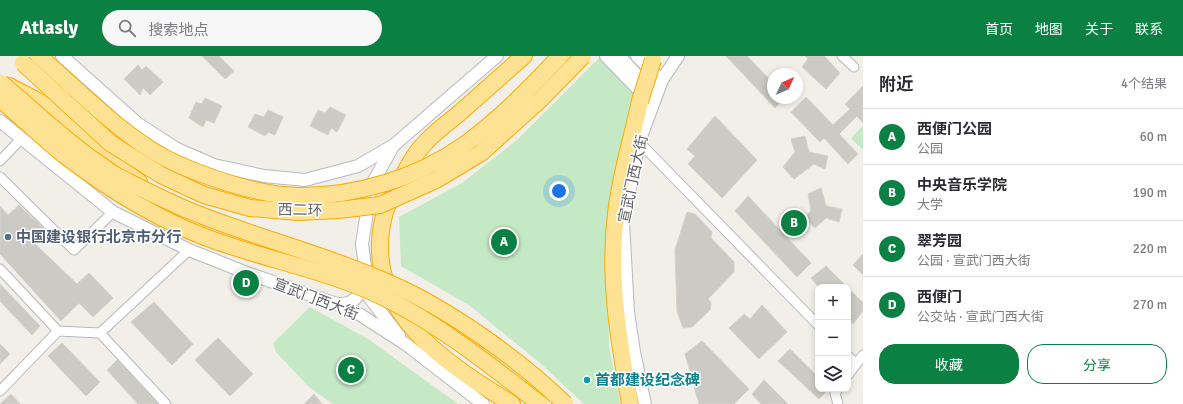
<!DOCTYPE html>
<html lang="zh">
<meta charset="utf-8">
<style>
:root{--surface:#fff;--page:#f7f7f7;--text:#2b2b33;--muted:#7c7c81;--line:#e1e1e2;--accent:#0b8043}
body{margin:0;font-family:Signika,"Noto Sans SC",sans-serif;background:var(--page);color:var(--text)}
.controls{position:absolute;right:12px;bottom:12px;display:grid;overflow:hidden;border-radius:8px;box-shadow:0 2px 6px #0003}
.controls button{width:36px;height:36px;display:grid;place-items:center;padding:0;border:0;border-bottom:1px solid var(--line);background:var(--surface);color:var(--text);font:20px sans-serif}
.compass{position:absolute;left:767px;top:12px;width:36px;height:36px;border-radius:50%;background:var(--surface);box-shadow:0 2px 6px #0003;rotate:46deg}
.you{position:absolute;left:559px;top:135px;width:14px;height:14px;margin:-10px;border:3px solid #fff;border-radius:50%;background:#1a73e8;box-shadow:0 0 0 6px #1a73e833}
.badge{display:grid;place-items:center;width:26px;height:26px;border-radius:50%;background:var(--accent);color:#fff;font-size:13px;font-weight:700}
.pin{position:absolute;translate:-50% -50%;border:2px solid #fff;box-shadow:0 1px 4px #0006}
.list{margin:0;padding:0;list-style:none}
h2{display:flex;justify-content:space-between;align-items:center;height:52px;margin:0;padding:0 16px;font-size:17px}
h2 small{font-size:13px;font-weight:400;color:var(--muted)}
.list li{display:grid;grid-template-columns:26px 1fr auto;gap:12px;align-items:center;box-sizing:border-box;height:56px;padding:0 16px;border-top:1px solid var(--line)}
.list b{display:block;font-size:15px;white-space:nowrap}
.list p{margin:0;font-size:13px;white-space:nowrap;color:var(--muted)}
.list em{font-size:13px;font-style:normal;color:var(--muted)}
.actions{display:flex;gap:8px;padding:12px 16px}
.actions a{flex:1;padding:9px 0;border:1px solid var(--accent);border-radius:16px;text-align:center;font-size:14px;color:var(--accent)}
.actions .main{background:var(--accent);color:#fff}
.icon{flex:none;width:22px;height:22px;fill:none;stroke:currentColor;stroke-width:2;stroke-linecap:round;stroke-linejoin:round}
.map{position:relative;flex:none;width:863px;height:348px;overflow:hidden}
header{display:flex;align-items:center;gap:24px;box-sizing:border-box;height:56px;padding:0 20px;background:var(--accent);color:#fff}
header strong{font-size:19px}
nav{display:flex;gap:22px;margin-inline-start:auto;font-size:14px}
.search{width:280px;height:36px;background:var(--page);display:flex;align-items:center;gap:10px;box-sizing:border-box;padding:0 14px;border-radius:22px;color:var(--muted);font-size:15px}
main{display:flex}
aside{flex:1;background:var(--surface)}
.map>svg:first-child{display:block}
.green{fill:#c5e8c5}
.building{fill:#cccac5;stroke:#d6d1c6}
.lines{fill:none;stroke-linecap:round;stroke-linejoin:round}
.street-casing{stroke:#b5b8bc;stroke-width:11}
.secondary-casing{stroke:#b6babf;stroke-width:14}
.highway-casing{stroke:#f9ab00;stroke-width:18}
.street{stroke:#fff;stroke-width:9}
.secondary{stroke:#fff;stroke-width:12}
.highway{stroke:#fde293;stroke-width:16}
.highway-bridge-casing{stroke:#f9ab00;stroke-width:18;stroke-linecap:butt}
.highway-bridge{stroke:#fde293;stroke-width:16}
.service-dot{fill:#5c6f8a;stroke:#fff;stroke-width:1.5}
.culture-dot{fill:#0f9aa8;stroke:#fff;stroke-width:1.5}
.labels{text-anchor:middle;stroke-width:3;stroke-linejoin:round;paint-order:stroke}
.street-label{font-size:15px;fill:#5f6368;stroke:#fff}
.service-label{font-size:15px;font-weight:bold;fill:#4e5e75;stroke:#fff;text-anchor:start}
.culture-label{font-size:15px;font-weight:bold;fill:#0d838f;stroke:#fff;text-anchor:start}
</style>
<header>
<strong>Atlasly</strong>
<div class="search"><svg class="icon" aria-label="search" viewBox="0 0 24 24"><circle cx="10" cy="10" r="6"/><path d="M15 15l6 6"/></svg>搜索地点</div>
<nav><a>首页</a><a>地图</a><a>关于</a><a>联系</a></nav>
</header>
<main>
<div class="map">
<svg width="863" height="348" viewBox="0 0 863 348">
<rect width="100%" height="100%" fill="#f1efe8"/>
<g class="green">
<polygon points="601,0 639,40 607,159 609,290 620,348 584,348 539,306 469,249 401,210 399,161 462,127 517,84"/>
<polygon points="863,70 863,94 851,82"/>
<polygon points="310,251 368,283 458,348 333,348 309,331 276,296 273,287"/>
</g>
<g class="building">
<polygon points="202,0 219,0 234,15 225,23"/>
<polygon points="726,0 747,0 773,27 773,42 784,42 775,52"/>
<polygon points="805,0 824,0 840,17 826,33 802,11 808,3"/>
<polygon points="138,9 142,14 146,10 163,26 150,39 143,32 140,39 124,23"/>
<polygon points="863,30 863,67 857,60 839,78 858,98 848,108 824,82 820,86 791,56 806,41 833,69 850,53 845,48"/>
<polygon points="205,42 222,50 214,67 206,64 203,71 189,62 196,46 202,48"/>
<polygon points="330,51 346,59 337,76 331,72 328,79 310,70 318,54 325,57"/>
<polygon points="268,54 283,61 275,79 268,76 265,80 248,71 255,58 264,61"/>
<polygon points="715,60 757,104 722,142 688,108 695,100 687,93"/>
<polygon points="805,80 809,96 828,100 825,113 814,108 794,123 783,111 795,96 791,83"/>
<polygon points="821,132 826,150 842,153 839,166 826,162 815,172 805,162 811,154 808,138"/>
<polygon points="748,140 811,207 797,221 735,155"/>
<polygon points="19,149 44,173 33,186 77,228 89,217 113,242 93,261 79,247 61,265 0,198 0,150 8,159"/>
<polygon points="687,156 695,158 712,176 711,182 734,206 734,216 708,243 711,247 710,254 692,271 683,272 677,255 675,194"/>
<polygon points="863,198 863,219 853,209"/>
<polygon points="826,210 847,231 819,231 811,222"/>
<polygon points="0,228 40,270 32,279 0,245"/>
<polygon points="848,232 863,247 863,255 853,268 848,263"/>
<polygon points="154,246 193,288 172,309 131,266"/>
<polygon points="762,249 787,276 759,303 729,272 744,258 750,263"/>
<polygon points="218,282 253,318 230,340 195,304"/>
<polygon points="702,285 749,333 734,348 699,348 685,298"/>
<polygon points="62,287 100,326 86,340 48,300"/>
<polygon points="0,288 10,298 0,308"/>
<polygon points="790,293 818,321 818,333 828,333 819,343 778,305"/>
<polygon points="117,304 158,348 138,348 107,314"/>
<polygon points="764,324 788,348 761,348 752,338"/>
<polygon points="11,338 20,348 0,348"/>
<polygon points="314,338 322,348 304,348"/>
</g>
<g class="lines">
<defs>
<g id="street">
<polyline points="842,0 854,11"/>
<polyline points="639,86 818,269"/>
<polyline points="0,105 21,83"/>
<polyline points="0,121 74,194 113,156"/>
<polyline points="0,213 58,275 100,277 166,348"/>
<polyline points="100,277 189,194"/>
<polyline points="848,300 856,308"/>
<polyline points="848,319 863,299"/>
<polyline points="0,335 58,275"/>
<polyline points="838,348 835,337 838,333"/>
</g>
<g id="secondary">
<polyline points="62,0 137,67 177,93 214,109 264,120 305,124 358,110 394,89 497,0"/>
<polyline points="606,0 645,40 648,41"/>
<polyline points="619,0 650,33"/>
<polyline points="637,0 655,18"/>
<polyline points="0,65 113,156 189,194 247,217 337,248 359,258 407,289 483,348"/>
<polyline points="393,90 371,130 362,188 369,241 399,280"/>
<path d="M338,248c18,1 20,-9 28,-23"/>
<polyline points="645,348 634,296 628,256 623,166 639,86 662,24 678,0"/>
</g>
<g id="highway">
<polyline points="9,30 34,43 58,57 120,112 139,126"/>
<path d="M512,348c-70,-43 -154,-97 -127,-192 2,-8 8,-15 11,-22 9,-18 16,-34 30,-48 9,-10 20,-18 30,-26 23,-20 45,-40 68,-60"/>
<path d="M630,348c-11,-63 -22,-126 -14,-190 4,-38 16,-75 24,-113"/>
</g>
</defs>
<use href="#street" class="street-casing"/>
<use href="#secondary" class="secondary-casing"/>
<use href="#highway" class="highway-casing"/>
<use href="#street" class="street"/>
<use href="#secondary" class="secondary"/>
<use href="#highway" class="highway"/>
<defs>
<g id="highway-bridge">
<path d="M39,0c39,34 80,77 126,102 36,18 94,38 135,38 57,0 117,-18 164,-51 35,-25 67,-58 96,-89"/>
<polyline points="23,7 110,87 161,119 204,139 250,152 298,156 339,154 380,149 436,124 481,97 542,42 583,0"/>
<path d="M1,27c30,25 59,53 91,76 8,5 16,12 25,17 28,14 56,29 86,40 61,24 126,40 186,67 58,25 130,76 176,121"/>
<path d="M0,43c21,18 42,38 64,56 42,32 91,63 141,82 60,23 124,33 182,62 56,28 104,67 153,105"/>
<polyline points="640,45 653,4"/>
</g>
</defs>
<use href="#highway-bridge" class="highway-bridge-casing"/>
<use href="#highway-bridge" class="highway-bridge"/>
</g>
<circle class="service-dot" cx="8" cy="181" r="4"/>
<circle class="culture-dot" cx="587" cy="324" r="4"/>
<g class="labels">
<g class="street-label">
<text transform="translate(633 123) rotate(-78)" y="5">宣武门西大街</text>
<text transform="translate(300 154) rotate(1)" y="5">西二环</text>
<text transform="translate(316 243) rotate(21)" y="5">宣武门西大街</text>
</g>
<g class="service-label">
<text x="16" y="186">中国建设银行北京市分行</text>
</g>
<g class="culture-label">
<text x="595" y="329">首都建设纪念碑</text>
</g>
</g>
</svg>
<div class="controls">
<button>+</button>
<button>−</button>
<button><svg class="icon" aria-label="layers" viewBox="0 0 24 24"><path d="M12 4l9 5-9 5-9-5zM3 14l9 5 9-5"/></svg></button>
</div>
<svg class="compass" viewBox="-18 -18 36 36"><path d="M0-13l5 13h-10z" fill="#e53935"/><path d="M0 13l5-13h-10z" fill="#7c7c81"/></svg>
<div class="you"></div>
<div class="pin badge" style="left:504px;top:186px">A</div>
<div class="pin badge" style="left:794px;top:167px">B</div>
<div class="pin badge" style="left:351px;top:314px">C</div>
<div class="pin badge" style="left:246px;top:227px">D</div>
</div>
<aside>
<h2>附近<small>4个结果</small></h2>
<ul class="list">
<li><span class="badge">A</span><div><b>西便门公园</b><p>公园</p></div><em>60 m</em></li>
<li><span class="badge">B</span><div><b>中央音乐学院</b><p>大学</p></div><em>190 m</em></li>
<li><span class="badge">C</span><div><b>翠芳园</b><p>公园 · 宣武门西大街</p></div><em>220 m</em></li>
<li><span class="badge">D</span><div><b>西便门</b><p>公交站 · 宣武门西大街</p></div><em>270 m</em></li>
</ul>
<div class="actions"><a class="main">收藏</a><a>分享</a></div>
</aside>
</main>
